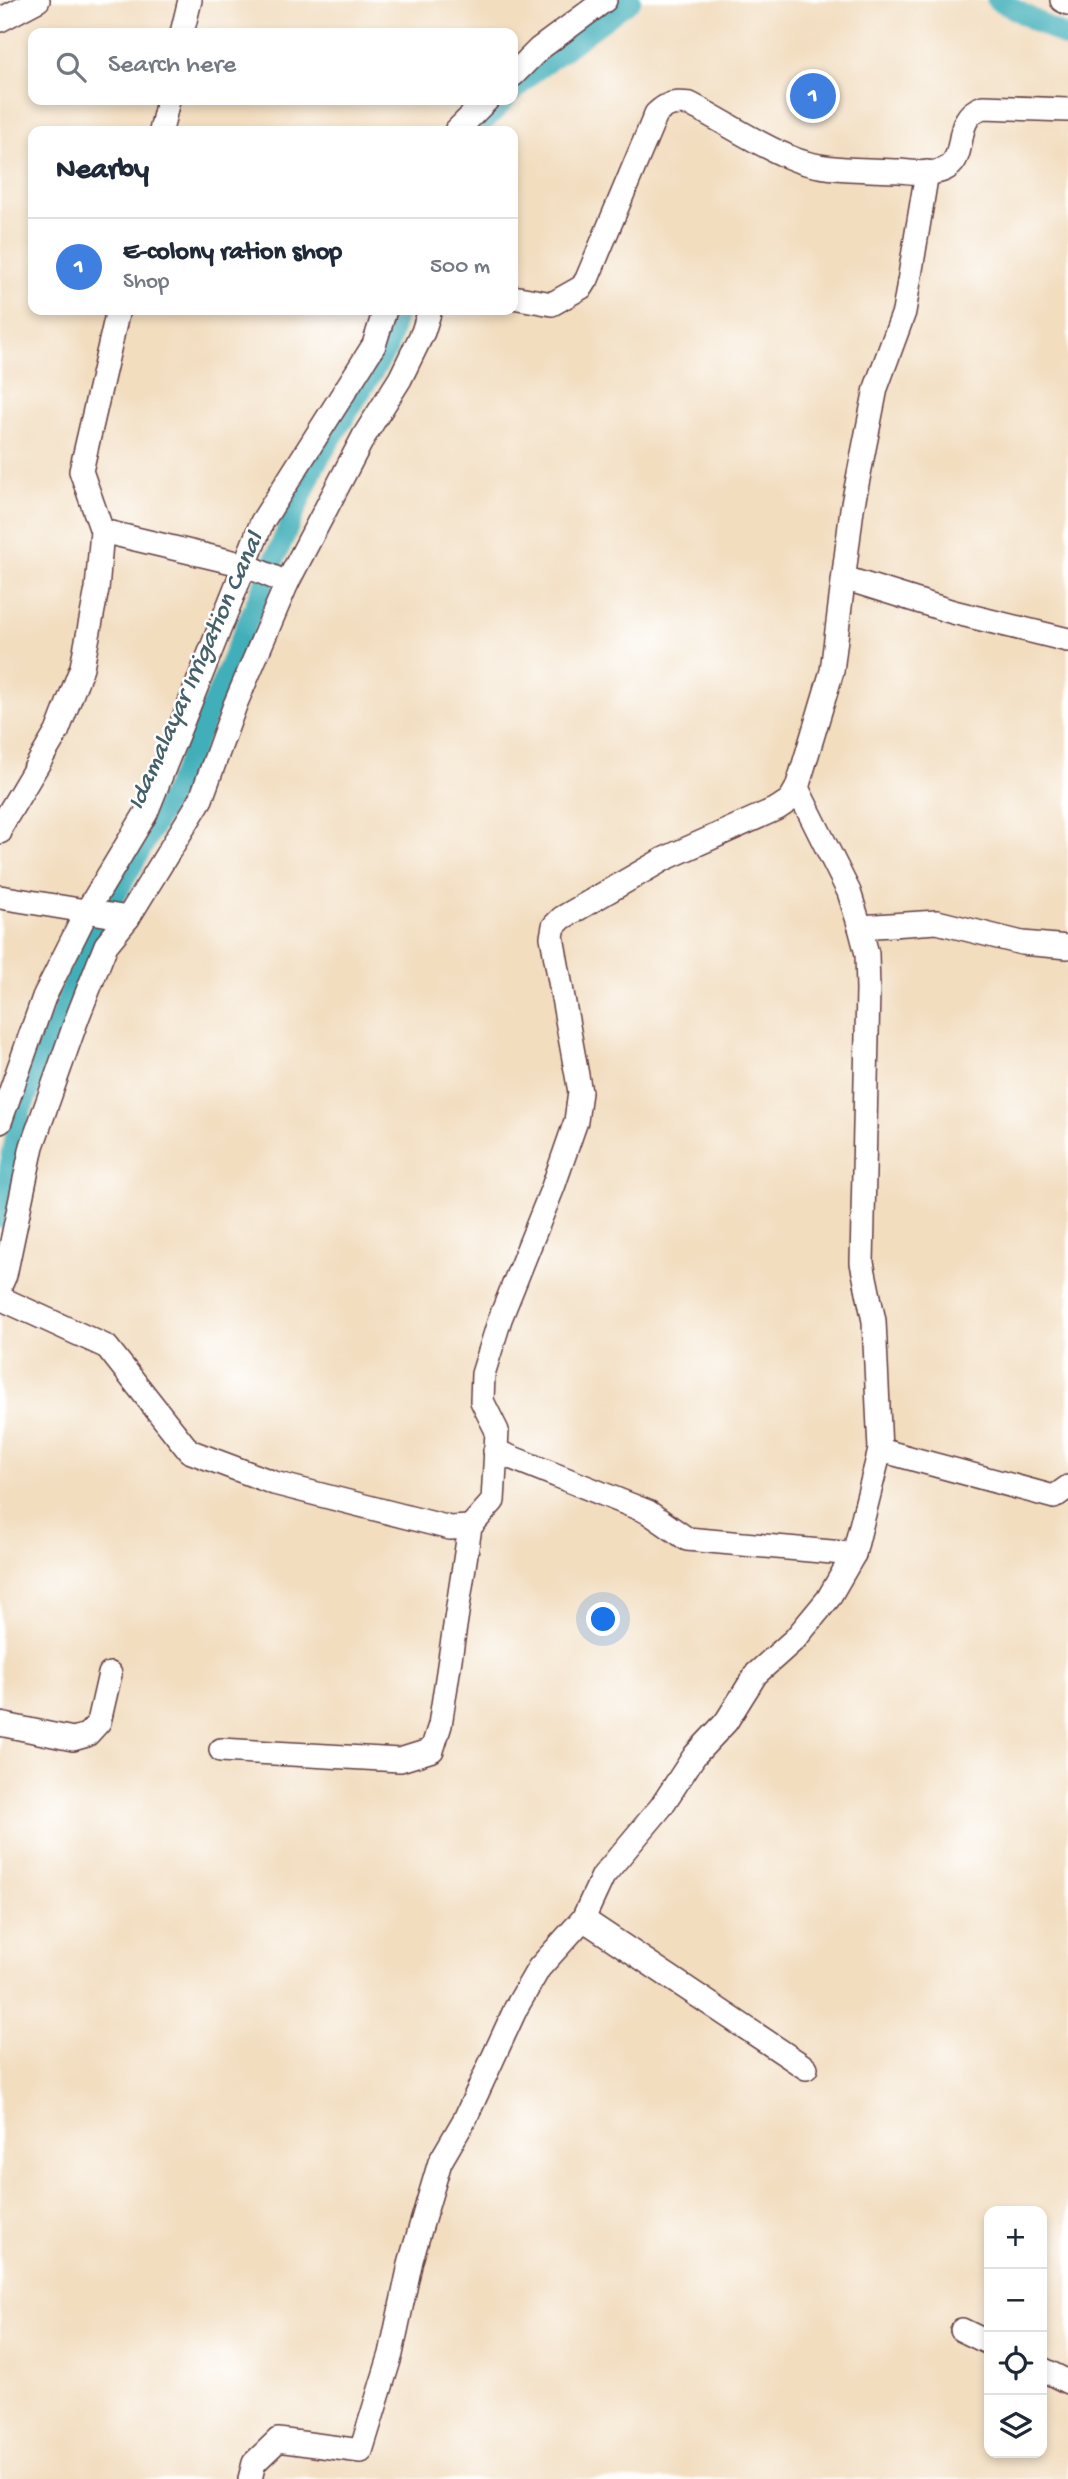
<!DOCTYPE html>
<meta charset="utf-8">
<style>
:root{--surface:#fff;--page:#f2f2f3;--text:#1f2937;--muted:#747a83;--line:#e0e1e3;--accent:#b5179e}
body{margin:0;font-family:"Gochi Hand",sans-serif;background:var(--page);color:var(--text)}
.controls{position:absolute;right:21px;bottom:21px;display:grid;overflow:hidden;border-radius:14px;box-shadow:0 4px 10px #0003}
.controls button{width:63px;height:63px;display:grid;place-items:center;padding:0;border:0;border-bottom:2px solid var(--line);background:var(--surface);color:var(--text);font:35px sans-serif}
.you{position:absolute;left:604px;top:1620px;width:24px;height:24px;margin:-18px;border:5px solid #fff;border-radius:50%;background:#1a73e8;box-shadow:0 0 0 10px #1a73e833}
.badge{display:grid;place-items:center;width:46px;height:46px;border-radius:50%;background:var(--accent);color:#fff;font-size:23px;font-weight:700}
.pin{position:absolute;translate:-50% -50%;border:4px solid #fff;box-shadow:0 2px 7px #0006}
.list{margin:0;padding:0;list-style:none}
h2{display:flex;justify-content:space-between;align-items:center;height:91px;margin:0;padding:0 28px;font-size:30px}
h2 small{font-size:23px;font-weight:400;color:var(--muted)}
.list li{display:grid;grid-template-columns:46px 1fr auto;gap:21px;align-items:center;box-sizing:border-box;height:98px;padding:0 28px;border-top:2px solid var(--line)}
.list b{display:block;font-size:26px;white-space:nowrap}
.list p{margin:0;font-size:23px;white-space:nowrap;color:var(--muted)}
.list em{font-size:23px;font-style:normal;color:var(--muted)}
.icon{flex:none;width:38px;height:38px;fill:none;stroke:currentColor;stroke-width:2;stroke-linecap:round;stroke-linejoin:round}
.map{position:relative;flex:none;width:1068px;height:2479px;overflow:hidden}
.search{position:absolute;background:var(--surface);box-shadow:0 4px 10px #0003;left:28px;top:28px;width:490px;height:77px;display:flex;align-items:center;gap:18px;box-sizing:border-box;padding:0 24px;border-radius:14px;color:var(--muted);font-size:26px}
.panel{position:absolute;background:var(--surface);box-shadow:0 4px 10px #0003;left:28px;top:126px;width:490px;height:189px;border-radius:14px}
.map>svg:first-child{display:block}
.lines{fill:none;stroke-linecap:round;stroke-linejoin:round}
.canal{stroke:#3fafb9;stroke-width:21}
.minor-casing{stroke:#633c41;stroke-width:26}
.minor{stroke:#fff;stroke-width:23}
.labels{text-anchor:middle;stroke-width:5;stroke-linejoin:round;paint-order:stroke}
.water-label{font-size:26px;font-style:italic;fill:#45606b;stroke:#fff}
</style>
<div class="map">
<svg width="1068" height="2479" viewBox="0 0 1068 2479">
<rect width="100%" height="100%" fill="#fff"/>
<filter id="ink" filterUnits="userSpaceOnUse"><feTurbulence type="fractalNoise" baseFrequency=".0143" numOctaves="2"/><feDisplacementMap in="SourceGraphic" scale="14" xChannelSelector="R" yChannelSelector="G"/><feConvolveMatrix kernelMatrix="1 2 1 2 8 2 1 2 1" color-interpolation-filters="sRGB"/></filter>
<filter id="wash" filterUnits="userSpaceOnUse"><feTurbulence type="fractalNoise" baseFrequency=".00686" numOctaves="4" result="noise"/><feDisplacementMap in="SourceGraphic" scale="28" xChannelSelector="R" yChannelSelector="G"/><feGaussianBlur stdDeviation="1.57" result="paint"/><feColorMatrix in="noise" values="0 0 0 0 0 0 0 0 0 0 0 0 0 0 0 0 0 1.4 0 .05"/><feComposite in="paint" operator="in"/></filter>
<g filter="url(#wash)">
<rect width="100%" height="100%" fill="#f2ddbf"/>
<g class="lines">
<g class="canal">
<polyline points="997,0 1068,38"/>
<polyline points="513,92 530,75 631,0"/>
<polyline points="474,131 505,100"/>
<polyline points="0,1218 20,1113 91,941 184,771 315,465 387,349 398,310"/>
</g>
</g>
</g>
<g filter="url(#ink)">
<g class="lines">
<defs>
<g id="minor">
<polyline points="1062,0 1068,3"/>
<polyline points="0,20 38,0"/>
<polyline points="182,33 190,0"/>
<polyline points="513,75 539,49 605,0"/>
<polyline points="161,131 168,100"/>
<polyline points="456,131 487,100"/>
<path d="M513,297l39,7 30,-17 5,-8 69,-165c11,-11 19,-12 34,-10 33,17 65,39 99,53 33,15 74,12 110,14 14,1 36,5 48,-3 22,-14 4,-50 36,-61l85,3"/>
<polyline points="102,531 245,565 287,583"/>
<polyline points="844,578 953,612 1068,640"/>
<polyline points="797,788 849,892 860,927 937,922 1022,943 1068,947"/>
<polyline points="0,832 1,826 57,732 82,667 97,589 102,531 81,471 118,310"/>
<polyline points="0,897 128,918"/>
<polyline points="0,1122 44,997 87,911 146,813 262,522 374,345 385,310"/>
<polyline points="0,1286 5,1275 32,1146 78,1016 106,945 128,918 201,799 235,705 287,583 364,436 400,379 423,332 430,310"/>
<polyline points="0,1298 107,1347 189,1451 274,1483 450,1528 470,1527"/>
<polyline points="880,1450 1054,1497 1068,1487"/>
<polyline points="495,1451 648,1512 687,1539 854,1554"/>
<polyline points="0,1724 73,1739 87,1735 99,1722 110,1674"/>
<polyline points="221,1750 400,1760 432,1750 440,1725 470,1527 493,1501 497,1431 482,1401 483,1374 500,1319 553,1187 576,1121 580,1092 552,937 554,926 562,918 664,859 778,808 790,800 797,788 832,671 852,509 876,388 904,312 927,172"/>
<polyline points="583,1919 806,2068"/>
<polyline points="962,2330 989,2343"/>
<polyline points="1042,2369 1068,2382"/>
<polyline points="250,2479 254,2463 278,2440 361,2451 391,2354 411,2260 440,2162 465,2119 516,2008 539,1968 583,1919 603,1876 661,1807 695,1755 726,1722 756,1674 795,1639 828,1599 854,1554 880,1450 874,1321 862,1263 868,990 867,954 860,927"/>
</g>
</defs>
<use href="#minor" class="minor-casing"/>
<use href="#minor" class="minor"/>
</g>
</g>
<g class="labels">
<g class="water-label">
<text transform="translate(193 670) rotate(-66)" y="9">Idamalayar Irrigation Canal</text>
</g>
</g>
</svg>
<div class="controls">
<button>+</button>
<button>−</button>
<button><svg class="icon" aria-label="locate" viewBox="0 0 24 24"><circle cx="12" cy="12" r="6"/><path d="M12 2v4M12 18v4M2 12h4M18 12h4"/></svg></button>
<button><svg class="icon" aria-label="layers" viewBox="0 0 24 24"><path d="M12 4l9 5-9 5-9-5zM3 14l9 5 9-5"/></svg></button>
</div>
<div class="you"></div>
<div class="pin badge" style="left:813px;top:96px;background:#3f7fe0">1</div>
<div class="search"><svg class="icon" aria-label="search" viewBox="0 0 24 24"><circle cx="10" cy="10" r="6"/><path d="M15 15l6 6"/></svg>Search here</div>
<section class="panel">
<h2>Nearby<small></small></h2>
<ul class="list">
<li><span class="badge" style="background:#3f7fe0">1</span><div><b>E-colony ration shop</b><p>Shop</p></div><em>500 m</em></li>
</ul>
</section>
</div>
